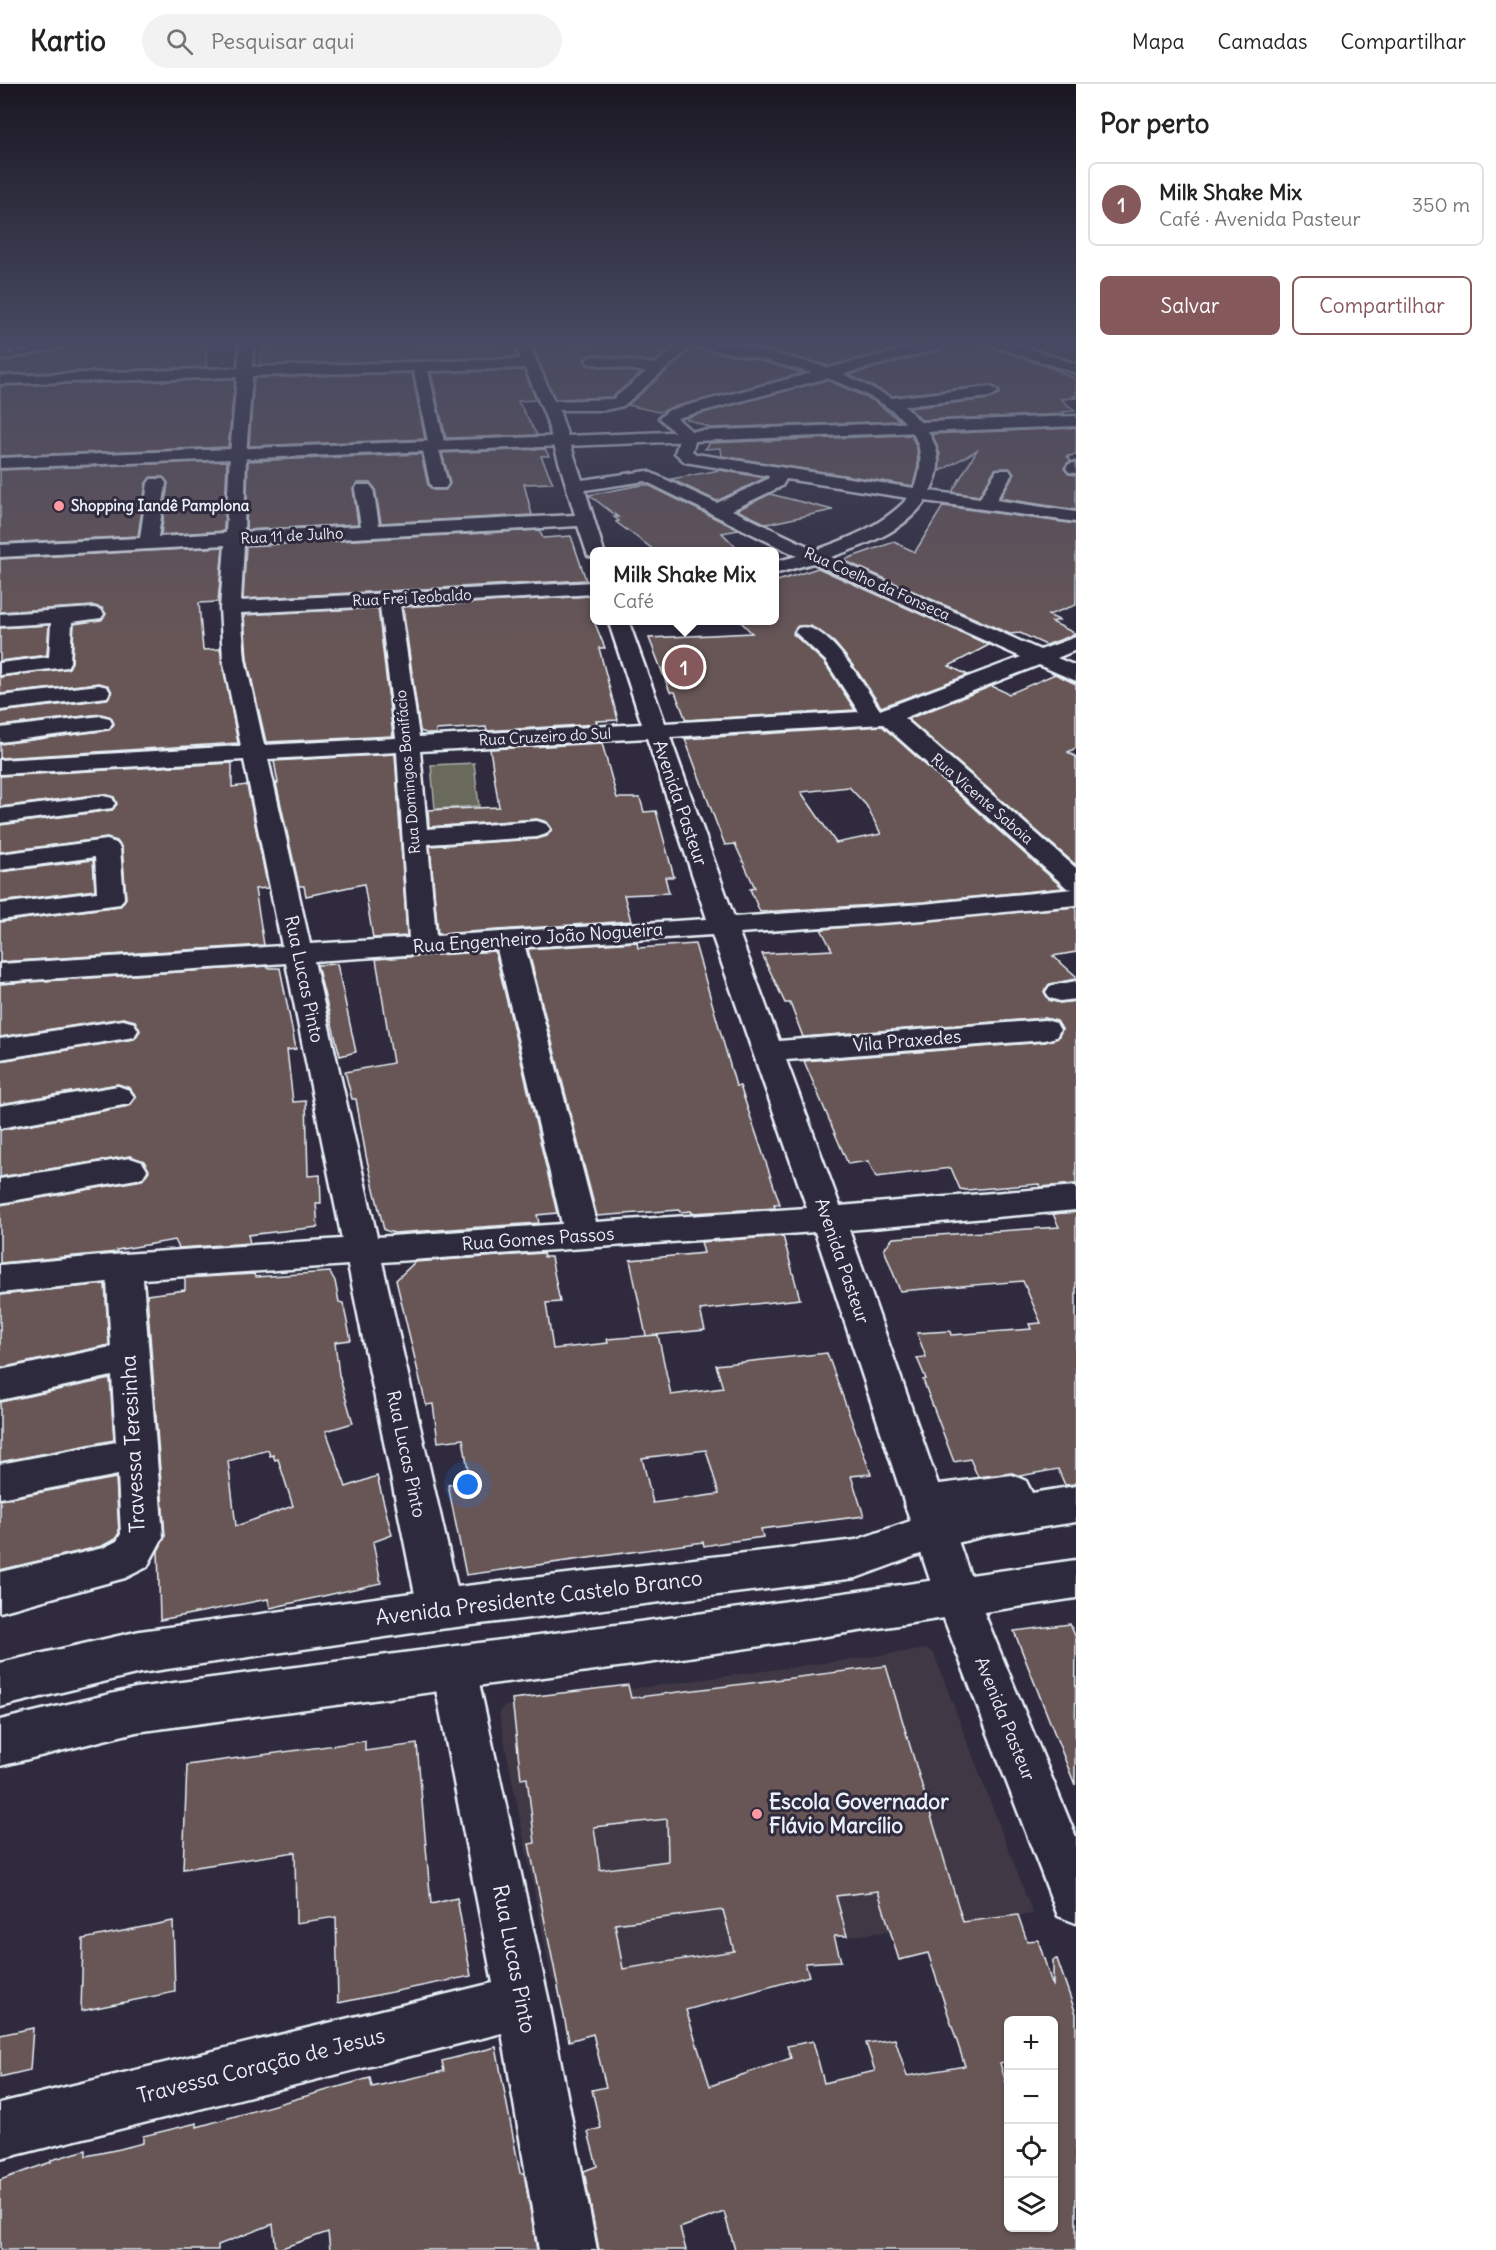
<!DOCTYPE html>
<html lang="pt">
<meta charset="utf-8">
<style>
:root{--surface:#fff;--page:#f2f2f2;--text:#222;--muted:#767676;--line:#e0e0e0;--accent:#85585c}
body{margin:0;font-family:Delius,sans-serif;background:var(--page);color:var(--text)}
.controls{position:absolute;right:18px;bottom:18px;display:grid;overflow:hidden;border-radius:9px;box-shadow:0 2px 4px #0004}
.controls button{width:54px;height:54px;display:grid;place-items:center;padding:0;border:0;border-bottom:2px solid var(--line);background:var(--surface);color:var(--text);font:30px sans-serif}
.you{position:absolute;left:468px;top:1401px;width:21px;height:21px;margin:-15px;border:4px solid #fff;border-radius:50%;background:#1a73e8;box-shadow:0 0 0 9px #1a73e833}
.badge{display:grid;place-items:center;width:39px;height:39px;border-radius:50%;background:var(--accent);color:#fff;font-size:20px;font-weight:700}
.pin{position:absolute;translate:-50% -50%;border:3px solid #fff;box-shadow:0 2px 6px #0006}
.popup{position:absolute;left:590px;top:463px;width:189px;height:78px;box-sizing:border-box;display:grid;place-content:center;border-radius:9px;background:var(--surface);filter:drop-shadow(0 2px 4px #0005);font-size:20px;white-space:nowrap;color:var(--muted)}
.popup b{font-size:22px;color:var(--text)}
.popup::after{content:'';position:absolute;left:50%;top:100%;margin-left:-12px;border:12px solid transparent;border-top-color:var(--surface)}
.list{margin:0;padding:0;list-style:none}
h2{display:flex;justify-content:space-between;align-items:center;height:78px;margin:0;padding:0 24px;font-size:26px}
h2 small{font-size:20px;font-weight:400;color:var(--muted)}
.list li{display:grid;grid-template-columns:39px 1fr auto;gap:18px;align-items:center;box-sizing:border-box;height:84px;margin:0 12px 12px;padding:0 12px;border:2px solid var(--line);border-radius:9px}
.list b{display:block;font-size:22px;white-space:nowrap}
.list p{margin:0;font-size:20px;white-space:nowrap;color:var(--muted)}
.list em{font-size:20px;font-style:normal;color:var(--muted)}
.actions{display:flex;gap:12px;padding:18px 24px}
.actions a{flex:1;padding:14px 0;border:2px solid var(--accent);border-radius:9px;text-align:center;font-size:21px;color:var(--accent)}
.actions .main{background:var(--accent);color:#fff}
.icon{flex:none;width:33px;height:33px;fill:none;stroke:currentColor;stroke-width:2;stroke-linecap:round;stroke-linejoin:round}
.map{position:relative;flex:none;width:1076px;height:2166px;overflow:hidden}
header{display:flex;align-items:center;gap:36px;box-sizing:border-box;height:84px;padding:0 30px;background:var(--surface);border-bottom:2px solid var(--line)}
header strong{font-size:28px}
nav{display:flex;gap:33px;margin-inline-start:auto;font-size:21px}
.search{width:420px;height:54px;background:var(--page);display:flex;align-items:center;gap:15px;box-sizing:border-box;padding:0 21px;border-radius:33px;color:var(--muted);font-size:22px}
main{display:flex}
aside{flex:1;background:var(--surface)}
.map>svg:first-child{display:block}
.built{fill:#403844}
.green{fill:#6a6b5c;stroke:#a9aeaa;stroke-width:1.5}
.building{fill:#685756;stroke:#e8f1f8;stroke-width:1.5;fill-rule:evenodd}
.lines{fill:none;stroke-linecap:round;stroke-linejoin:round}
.minor-casing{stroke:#e8f1f8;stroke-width:5}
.major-casing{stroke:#e8f1f8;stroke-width:5}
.minor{fill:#2f2a3d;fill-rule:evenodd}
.major{fill:#2f2a3d;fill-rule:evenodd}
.rail-casing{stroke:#e8f1f8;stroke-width:3}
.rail{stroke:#2f2a3d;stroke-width:2;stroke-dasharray:7;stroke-linecap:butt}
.poi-dot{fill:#ff9aa2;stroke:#2f2a3d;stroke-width:2}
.labels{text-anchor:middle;stroke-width:6;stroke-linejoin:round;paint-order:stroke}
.far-poi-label{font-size:15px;font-weight:bold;fill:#e8f1f8;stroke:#2f2a3d;text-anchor:start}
.far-street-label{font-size:15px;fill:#e8f1f8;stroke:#2f2a3d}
.street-label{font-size:18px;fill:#e8f1f8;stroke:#2f2a3d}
.near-street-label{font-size:21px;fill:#e8f1f8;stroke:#2f2a3d}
.near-poi-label{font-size:21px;font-weight:bold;fill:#e8f1f8;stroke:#2f2a3d;text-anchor:start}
</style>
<header>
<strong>Kartio</strong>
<div class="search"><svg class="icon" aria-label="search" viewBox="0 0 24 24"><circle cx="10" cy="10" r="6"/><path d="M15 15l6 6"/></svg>Pesquisar aqui</div>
<nav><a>Mapa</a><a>Camadas</a><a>Compartilhar</a></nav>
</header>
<main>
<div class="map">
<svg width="1076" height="2166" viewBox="0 0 1076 2166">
<rect width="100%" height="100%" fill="#2f2a3d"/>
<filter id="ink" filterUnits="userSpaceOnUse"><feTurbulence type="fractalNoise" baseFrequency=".0167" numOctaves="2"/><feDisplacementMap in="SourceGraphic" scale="12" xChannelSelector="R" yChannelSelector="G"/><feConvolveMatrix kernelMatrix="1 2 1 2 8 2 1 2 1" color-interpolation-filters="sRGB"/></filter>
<g filter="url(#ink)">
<polygon class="built" points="927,1565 934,1570 1033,1830 810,1857 552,1897 499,1630 504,1622"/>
<polygon class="green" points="474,679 479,722 435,725 431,681"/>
<g class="building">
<polygon points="66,260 206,260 206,283 0,290 0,278 62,265"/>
<polygon points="271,260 513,260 518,273 260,281 260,269 264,269 264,263 270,263"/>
<polygon points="531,260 676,260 654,278 592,270 584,275 588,281 641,289 612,313 555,315"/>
<polygon points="738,260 914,260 829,282"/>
<polygon points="948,260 992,260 995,265 1049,283 1076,295 1076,312 1073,312 1076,314 1061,315 1075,327 1062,328 1065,330 921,336 909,324 990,315 999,310 1000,306 990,301 892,312 849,291 945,265"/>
<polygon points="693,264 754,275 803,289 658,328 628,321"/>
<polygon points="524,286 536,316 518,317 537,351 446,354 431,289"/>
<polygon points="412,289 425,355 249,362 254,294"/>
<polygon points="235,295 228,363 0,372 0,302"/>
<polygon points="827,296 874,317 900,337 710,344 684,334"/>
<polygon points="1076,344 1076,371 1067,372 1071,377 1064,384 1069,390 1076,391 1076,426 1000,414 1014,391 1009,384 995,385 979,412 952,408 977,366 939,388 940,370 932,350"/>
<polygon points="911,351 917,365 918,382 913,402 722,372 721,364 705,365 710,359"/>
<polygon points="545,365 549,372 541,372 553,399 524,400 532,431 381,439 375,404 370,399 358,399 353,405 358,440 246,446 248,377 421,370 428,401 433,406 445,406 450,399 442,369"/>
<polygon points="227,377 224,447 161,451 168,399 163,393 151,393 146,399 138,452 0,459 0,386"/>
<polygon points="720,386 765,394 717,417 671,395"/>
<polygon points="641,401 648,401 739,446 722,449 741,468 657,468 616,438 619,437 614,433 618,433 589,411"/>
<polygon points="770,410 833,426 767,440 737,426"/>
<polygon points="943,422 1076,440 1076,521 1048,531 1059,536 1052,538 1076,550 1046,561 1020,549 1010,550 843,476 894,458 915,468"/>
<polygon points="539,446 543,454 571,452 586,496 243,515 246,462"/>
<polygon points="223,463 218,518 199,519 203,566 220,565 238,659 0,674 0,660 109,646 114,640 111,633 101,630 0,642 0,628 107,615 112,609 109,602 99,599 0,610 0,593 69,584 72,578 74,540 101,536 106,530 102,524 94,522 0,528 0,475"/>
<polygon points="818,484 989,561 949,582 968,591 881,623 857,587 835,559 811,542 798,542 793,550 824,578 855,626 686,636 675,608 670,608 649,554 752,549 740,537 774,537 774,498"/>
<polygon points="590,512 594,537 605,564 599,564 618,636 596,637 597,640 487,647 486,643 436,646 436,650 429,650 420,647 403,523"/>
<polygon points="378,524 393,652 266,658 247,575 244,531"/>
<polygon points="49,541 47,571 0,577 0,544"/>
<polygon points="1055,590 1076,600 1076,664 1068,668 1076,673 1076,781 908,635 992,602 1009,610"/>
<path d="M882,642l181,162 -140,14 -163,10 -10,-23 5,-1 -20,-44 -10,1 -8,-20 -32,-86zM849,703l17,18 15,29 -45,9 -35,-51z"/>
<polygon points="602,659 617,714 640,714 644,728 656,727 674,793 665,793 669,809 624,811 631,837 438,850 430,762 537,755 547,752 552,745 547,738 537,735 429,743 428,726 499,723 490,665"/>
<polygon points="395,670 407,852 373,854 364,800 306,812 304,802 299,802 276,699 278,699 274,677"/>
<polygon points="232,679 232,703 247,701 268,804 255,805 264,861 0,878 0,838 120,822 126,814 122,764 117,757 107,754 0,768 0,741 112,726 117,720 114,713 103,710 0,723 0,692"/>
<polygon points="93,776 95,806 0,818 0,788"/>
<polygon points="1076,823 1076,868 1053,872 1076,892 1076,895 1050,900 1044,907 1049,916 1060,919 1076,917 1076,1100 1040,1103 1039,1100 966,1106 960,1105 951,1084 876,1093 868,1077 848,1080 804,977 1045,958 1058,954 1062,945 1057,937 1045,934 803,953 790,919 785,919 762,870 832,866 821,845"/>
<polygon points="637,858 638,864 695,860 736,1002 740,1002 780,1120 774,1120 775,1124 692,1129 691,1127 680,1128 679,1126 597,1132 528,865"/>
<polygon points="495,867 557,1129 537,1131 539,1139 394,1149 384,1146 366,1072 356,1015 352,1015 345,988 393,979 376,875"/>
<polygon points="337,880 356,968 340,972 317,881"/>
<polygon points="267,882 268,884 280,884 296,965 287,966 293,1018 306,1017 308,1092 320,1091 321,1119 316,1119 318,1143 248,1151 250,1159 179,1164 175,1156 117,1166 117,1168 0,1179 0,1121 142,1096 149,1087 144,1077 130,1072 0,1093 0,1046 129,1022 136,1013 130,1004 118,1000 0,1020 0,977 134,955 140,947 135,937 123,934 0,953 0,900"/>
<polygon points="1076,1128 1076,1400 1065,1401 1058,1385 1020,1392 1012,1389 978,1393 970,1375 954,1378 923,1296 926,1295 917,1274 926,1273 917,1249 950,1247 951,1251 1031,1245 1029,1240 1041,1239 1023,1197 900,1207 884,1165 893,1154 1059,1143 1053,1130"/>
<polygon points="783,1152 800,1215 700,1226 705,1246 646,1252 630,1176 704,1169 701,1158"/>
<path d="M543,1169l1,4h7l9,45 -14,1 7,46 55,-6 -1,-4 51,-4 13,60 52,-7 -7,-23 111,-12 44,121 -20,2 13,40 -103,13 2,8 -36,5 -23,4 -1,-4 -237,33 -18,-90 22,-3 -7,-43 -25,3 -5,-38 -7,1 -30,-125 19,-18zM706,1366l13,44 -66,9 -11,-45z"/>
<path d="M330,1188l5,9 4,21 4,1 8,37 -16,2 4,33 14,48 -27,8 20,56 31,-11 15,59 -19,7 8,41 -111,25 -2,-9 -108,21 -2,-69 7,-14 -18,-242 38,-5v-12l69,-4 1,3zM268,1366l2,6 3,-1 2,5 3,-1 15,47 -57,20 -8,-65z"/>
<polygon points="105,1200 109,1261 0,1284 0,1211"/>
<polygon points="110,1295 114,1356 0,1378 0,1318"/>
<polygon points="116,1394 119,1449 115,1455 102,1462 0,1486 0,1416"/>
<polygon points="1070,1540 1076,1554 1075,1701 1014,1547"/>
<path d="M886,1582l77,256 55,-7 9,26 11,-1 15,47v-27l4,-1 19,55v236h-341l-11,-38 -44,16 6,22h-87l-15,-79 13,-5 -9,-34 13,-4 -9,-38 14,-3 -13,-53 -24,7 -40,-197 6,-1 -8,-65 -6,1 -9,-80 116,-14 3,13zM667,1735l1,42 -68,9 -6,-43zM878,1807l21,69 29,-7 37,113 -58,10 -12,-37 -29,4 9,28 -51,12 -11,-42 -26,5 4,12 -81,28 -24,-76 123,-34 -4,-13 36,-2 -7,-25h13l-11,-40zM723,1826l11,41 -111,18 -8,-45zM1008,1936h45v208h-45v-139l-8,-26 8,-2z"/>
<polygon points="365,1657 365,1667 417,1660 431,1820 457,1814 471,1892 338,1919 336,1833 296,1839 295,1768 183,1785 187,1681"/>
<polygon points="173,1837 175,1908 81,1927 83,1855"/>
<polygon points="33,1944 30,1986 0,1993 0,1951"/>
<polygon points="496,1963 520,2089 524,2089 537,2166 330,2166 328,2148 276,2166 273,2140 218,2161 218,2166 0,2166 0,2096 51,2078 51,2076 86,2066 86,2072 120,2065 143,2059 143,2052 197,2039 197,2043 370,1994 372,2003 444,1987 442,1977"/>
</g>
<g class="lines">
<defs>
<g id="minor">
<polygon points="37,260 64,260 62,263 0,276 0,268"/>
<path d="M240,260h14l-2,23 269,-8 -6,-15h14l25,57 59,-2 33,-27 -58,-9 -2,-3 7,-4 62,8 24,-20h48l57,12 45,12 94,-24h23l-2,3 -101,27 49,24 98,-11 5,2 3,3 -8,5 -86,9c26,22 46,50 26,85l50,7 17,-28h12l3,4 -16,26 80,12v10l-151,-21c-20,30 -61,45 -94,56l209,93 36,-13v13l-19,8 19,8v15l-37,-16 -135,53 172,150v37l-153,15 -184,13 40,108 266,-21 11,3 4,7 -4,7 -11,3 -259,20 54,146 236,-20v24l-227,20 129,368 98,239v86l-18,-7 -122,-318 -121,-366 -433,30 80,347 -7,14 -15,6 -15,-6 -7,-14 -70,-344 -205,14 20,258 -16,30 -22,11 -125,34v-40l103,-24 14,-7 4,-7 -3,-59 -118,23v-34l116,-22 -4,-66 -112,24v-30l111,-23 -4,-65 -107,11v-28l124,-11 218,-15 -56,-276 -286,19v-18l282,-18 -38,-186 -244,14v-14l241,-14 -18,-87 -3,-51 5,-63 -225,12v-12l140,-7 8,-55 3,-4h12l3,4 -8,54 68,-4 4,-79 7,-77 -237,7v-8l238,-8zM692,262l62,11 58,16 -143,37 -10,8 21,19 -5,16 10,9 84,14 -1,3 -51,24 -70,-32 -65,9 -23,-70h46l18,-4zM525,284l21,50 29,97 -196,10 -6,-36 -3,-4h-12l-3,4 6,37 -117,6 2,-78 6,-78 162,-5 14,71 -6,4 8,38 3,4h12l3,-4 -9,-34 6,-4 -17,-75zM827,294c38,14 99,39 93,88 -1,9 -2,15 -6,22l-218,-34 -4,-3 5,-15 -20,-18zM786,395l122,19c-25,27 -58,40 -92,52l-84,-40 50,-24zM645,397l152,75 -23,6v12l39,-11 208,94 -141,53c-15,-22 -52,-90 -82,-82l-3,4 31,29 33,51 -194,11 -37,-103h-20l34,104 -223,13 -19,-132 194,-11v-12l-353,19 3,-57 334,-18 10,30 6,1v-5h10l-19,-62zM380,522l16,132 -132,7 -19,-86 -4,-46zM883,640l184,164 6,1 -150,15 -189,13 -64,-180zM647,654l60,181 -271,17 -8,-92 109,-7 9,-3 4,-5 -4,-5 -9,-3 -110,8 -7,-78zM397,668l12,186 -99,6 -42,-185zM712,851l95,273 -211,14 -71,-275zM497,865l65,275 -185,13 -63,-276z"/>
<polygon points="994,260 1015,260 1076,280 1076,289 996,263"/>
<polygon points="1075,379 1076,389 1069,388 1066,384 1069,380"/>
<polygon points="94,524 101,526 104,530 101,534 72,538 70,578 67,583 0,591 0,579 49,573 51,539 0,542 0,530"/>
<polygon points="99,601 107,603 110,608 107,613 0,626 0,612"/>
<polygon points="101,632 109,634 112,639 109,644 0,658 0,644"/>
<polygon points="103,712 112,714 115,719 112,724 0,739 0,725"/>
<polygon points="107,756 116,759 120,764 124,814 120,820 0,836 0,820 97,808 95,773 0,786 0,770"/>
<polygon points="1076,897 1076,915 1060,917 1050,914 1046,908 1050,902"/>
<polygon points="123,936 134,939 138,946 134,953 0,975 0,955"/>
<polygon points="118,1002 129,1006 134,1013 129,1020 0,1044 0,1022"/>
<polygon points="130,1074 142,1078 147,1086 142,1094 0,1119 0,1095"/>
<polygon points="454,1564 470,1570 476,1585 549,1918 597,2166 539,2166 502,1949 0,2075 0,2019 493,1899 432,1585 438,1570"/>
</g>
<g id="major">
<polygon points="1076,332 1076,342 0,384 0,374"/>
<polygon points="1012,1391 1026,1397 1032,1409 1076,1402 1076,1438 984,1452 934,1465 856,1494 440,1545 140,1589 0,1623 0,1579 140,1547 440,1505 856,1456 916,1435 910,1433 904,1420 910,1407 924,1402"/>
<polygon points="1076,1476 1076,1514 662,1577 136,1648 0,1682 0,1636 136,1604 662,1535"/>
</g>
</defs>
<use href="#minor" class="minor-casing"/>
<use href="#major" class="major-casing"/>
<use href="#minor" class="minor"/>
<use href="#major" class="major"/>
<defs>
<polyline id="rail" points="0,271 53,260"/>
</defs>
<use href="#rail" class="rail-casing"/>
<use href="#rail" class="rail"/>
</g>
</g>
<linearGradient id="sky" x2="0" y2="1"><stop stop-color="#1a1722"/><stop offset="0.46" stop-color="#474a62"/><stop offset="1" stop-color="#474a62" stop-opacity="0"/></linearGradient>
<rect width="1076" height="563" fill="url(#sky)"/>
<g class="poi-dot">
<circle cx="59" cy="422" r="6"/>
<circle cx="757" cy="1730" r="6"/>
</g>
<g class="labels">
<g class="far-poi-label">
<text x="71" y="427">Shopping Iandê Pamplona</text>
</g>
<g class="far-street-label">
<text transform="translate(292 452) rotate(-3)" y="5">Rua 11 de Julho</text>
<text transform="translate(877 500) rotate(24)" y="5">Rua Coelho da Fonseca</text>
<text transform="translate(412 514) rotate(-3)" y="5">Rua Frei Teobaldo</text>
<text transform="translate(545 653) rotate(-3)" y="5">Rua Cruzeiro do Sul</text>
<text transform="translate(408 688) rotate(-95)" y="5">Rua Domingos Bonifácio</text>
<text transform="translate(982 715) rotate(41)" y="5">Rua Vicente Saboia</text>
</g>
<g class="street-label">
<text transform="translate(680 719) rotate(71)" y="6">Avenida Pasteur</text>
<text transform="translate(538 854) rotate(-4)" y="6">Rua Engenheiro João Nogueira</text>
<text transform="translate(304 895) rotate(78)" y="6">Rua Lucas Pinto</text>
<text transform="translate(907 957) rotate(-5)" y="6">Vila Praxedes</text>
<text transform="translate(538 1155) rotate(-4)" y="6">Rua Gomes Passos</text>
<text transform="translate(842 1177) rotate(71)" y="6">Avenida Pasteur</text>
<text transform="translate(406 1370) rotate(78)" y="6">Rua Lucas Pinto</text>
<text transform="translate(1005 1635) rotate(68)" y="6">Avenida Pasteur</text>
</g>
<g class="near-street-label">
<text transform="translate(133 1360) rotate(-93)" y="7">Travessa Teresinha</text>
<text transform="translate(539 1514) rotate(-7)" y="7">Avenida Presidente Castelo Branco</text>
<text transform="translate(514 1875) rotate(79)" y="7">Rua Lucas Pinto</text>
<text transform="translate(261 1982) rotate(-14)" y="7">Travessa Coração de Jesus</text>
</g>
<g class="near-poi-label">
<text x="769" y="1725">Escola Governador<tspan x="769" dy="24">Flávio Marcílio</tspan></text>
</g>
</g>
</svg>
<div class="controls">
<button>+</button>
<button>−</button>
<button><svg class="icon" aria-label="locate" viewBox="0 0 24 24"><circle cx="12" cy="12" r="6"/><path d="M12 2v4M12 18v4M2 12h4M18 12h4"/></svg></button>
<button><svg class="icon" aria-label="layers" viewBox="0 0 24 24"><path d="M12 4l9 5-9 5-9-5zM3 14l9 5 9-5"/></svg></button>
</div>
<div class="you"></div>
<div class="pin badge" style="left:684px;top:583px">1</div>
<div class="popup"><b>Milk Shake Mix</b>Café</div>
</div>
<aside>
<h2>Por perto<small></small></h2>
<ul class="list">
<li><span class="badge">1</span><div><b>Milk Shake Mix</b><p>Café · Avenida Pasteur</p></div><em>350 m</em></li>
</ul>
<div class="actions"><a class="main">Salvar</a><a>Compartilhar</a></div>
</aside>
</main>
